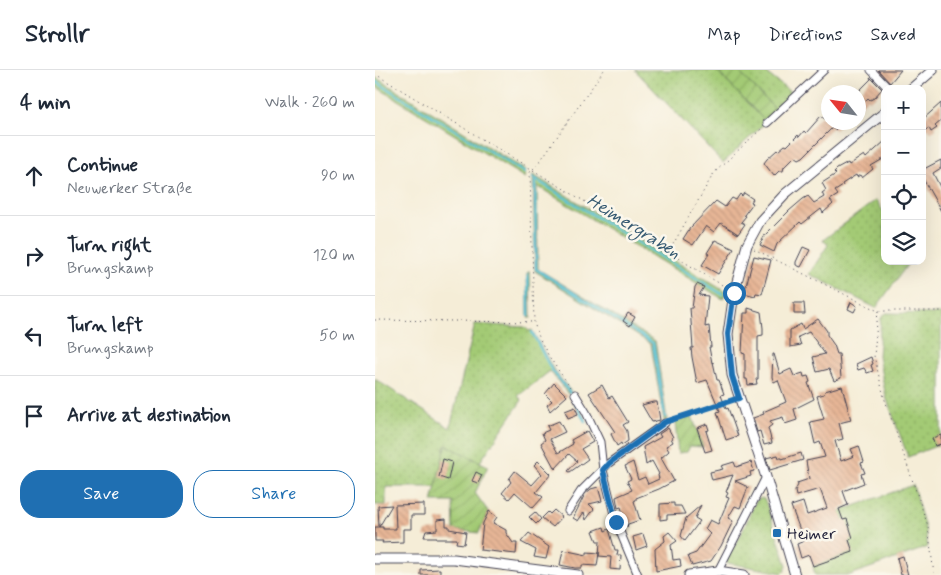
<!DOCTYPE html>
<meta charset="utf-8">
<style>
:root{--surface:#fff;--page:#f6f6f7;--text:#1f2937;--muted:#747a83;--line:#e0e1e3;--accent:#1f6fb2}
body{margin:0;font-family:Mynerve,sans-serif;background:var(--page);color:var(--text)}
.controls{position:absolute;right:15px;top:15px;display:grid;overflow:hidden;border-radius:10px;box-shadow:0 5px 20px #0002}
.controls button{width:45px;height:45px;display:grid;place-items:center;padding:0;border:0;border-bottom:1px solid var(--line);background:var(--surface);color:var(--text);font:25px sans-serif}
.compass{position:absolute;left:446px;top:15px;width:45px;height:45px;border-radius:50%;background:var(--surface);box-shadow:0 5px 20px #0002;rotate:300deg}
.stop{position:absolute;width:15px;height:15px;margin:-11px;border:4px solid #1f6fb2;border-radius:50%;background:#fff}
.stop.end{background:#1f6fb2;border-color:#fff;box-shadow:0 1px 5px #0008}
.list{margin:0;padding:0;list-style:none}
h2{display:flex;justify-content:space-between;align-items:center;height:65px;margin:0;padding:0 20px;font-size:21px}
h2 small{font-size:16px;font-weight:400;color:var(--muted)}
.list li{display:grid;grid-template-columns:32px 1fr auto;gap:15px;align-items:center;box-sizing:border-box;height:80px;padding:0 20px;border-top:1px solid var(--line)}
.list b{display:block;font-size:19px;white-space:nowrap}
.list p{margin:0;font-size:16px;white-space:nowrap;color:var(--muted)}
.list em{font-size:16px;font-style:normal;color:var(--muted)}
.actions{display:flex;gap:10px;padding:15px 20px}
.actions a{flex:1;padding:11px 0;border:1px solid var(--accent);border-radius:20px;text-align:center;font-size:18px;color:var(--accent)}
.actions .main{background:var(--accent);color:#fff}
.icon{flex:none;width:28px;height:28px;fill:none;stroke:currentColor;stroke-width:2;stroke-linecap:round;stroke-linejoin:round}
.map{position:relative;flex:none;width:566px;height:505px;overflow:hidden}
header{display:flex;align-items:center;gap:30px;box-sizing:border-box;height:70px;padding:0 25px;background:var(--surface);border-bottom:1px solid var(--line)}
header strong{font-size:24px}
nav{display:flex;gap:28px;margin-inline-start:auto;font-size:18px}
main{display:flex}
aside{flex:1;background:var(--surface)}
.map>svg:first-child{display:block}
.grass{fill:url(#grass-dots);stroke:#627658}
.garden{fill:url(#garden-furrows);stroke:#627658}
.lines{fill:none;stroke-linecap:round;stroke-linejoin:round}
.stream{stroke:#5bc1d8;stroke-width:2.5}
.building{fill:url(#building-back-hatch)}
.minor-casing{stroke:#424052;stroke-width:9}
.tertiary-casing{stroke:#424052;stroke-width:11}
.path{stroke:#424052;stroke-width:1;stroke-dasharray:1 4;stroke-linecap:butt}
.minor{stroke:#fff;stroke-width:7}
.tertiary{stroke:#fff;stroke-width:9}
.route{stroke:#1f6fb2;stroke-width:6}
.poi-dot{fill:#1f6fb2;stroke:#fbf7ec;stroke-width:2}
.labels{text-anchor:middle;stroke-width:5;stroke-linejoin:round;paint-order:stroke}
.poi-label{font-size:16px;fill:#22223b;stroke:#fbf7ec;text-anchor:start}
.water-label{font-size:18px;font-style:italic;fill:#365a72;stroke:#fbf7ec}
</style>
<header>
<strong>Strollr</strong>
<nav><a>Map</a><a>Directions</a><a>Saved</a></nav>
</header>
<main>
<aside>
<h2>4 min<small>Walk · 260 m</small></h2>
<ul class="list">
<li><svg class="icon" aria-label="ahead" viewBox="0 0 24 24"><path d="M12 20V5M6 11l6-6 6 6"/></svg><div><b>Continue</b><p>Neuwerker Straße</p></div><em>90 m</em></li>
<li><svg class="icon" aria-label="right" viewBox="0 0 24 24"><path d="M7 20v-9h11M14 6l5 5-5 5"/></svg><div><b>Turn right</b><p>Brungskamp</p></div><em>120 m</em></li>
<li><svg class="icon" aria-label="left" viewBox="0 0 24 24"><path d="M17 20v-9H6M10 6l-5 5 5 5"/></svg><div><b>Turn left</b><p>Brungskamp</p></div><em>50 m</em></li>
<li><svg class="icon" aria-label="arrive" viewBox="0 0 24 24"><path d="M6 21V4h12l-3 4 3 4H6"/></svg><div><b>Arrive at destination</b></div></li>
</ul>
<div class="actions"><a class="main">Save</a><a>Share</a></div>
</aside>
<div class="map">
<svg width="566" height="505" viewBox="0 0 566 505">
<defs>
<pattern id="grass-dots" width="8" height="8" patternUnits="userSpaceOnUse" patternTransform="scale(1.25)"><rect width="8" height="8" fill="#a3ca74"/><path d="M2 2h.1M6 6h.1" fill="none" stroke="#8cad65" stroke-width="1.8" stroke-linecap="round"/></pattern>
<pattern id="garden-furrows" width="10" height="10" patternUnits="userSpaceOnUse" patternTransform="scale(1.25)"><rect width="10" height="10" fill="#a3ca74"/><path d="M-1 1l2-2M0 10L10 0M9 11l2-2" fill="none" stroke="#8cad65"/></pattern>
<pattern id="building-back-hatch" width="6" height="6" patternUnits="userSpaceOnUse" patternTransform="scale(1.25)"><rect width="6" height="6" fill="#e7b696"/><path d="M-1 5l2 2M0 0l6 6M5-1l2 2" fill="none" stroke="#c69c82"/></pattern>
</defs>
<rect width="100%" height="100%" fill="#fbf7ec"/>
<filter id="ink" filterUnits="userSpaceOnUse"><feTurbulence type="fractalNoise" baseFrequency=".02" numOctaves="2"/><feDisplacementMap in="SourceGraphic" scale="10" xChannelSelector="R" yChannelSelector="G"/><feConvolveMatrix kernelMatrix="1 2 1 2 8 2 1 2 1" color-interpolation-filters="sRGB"/></filter>
<filter id="wash" filterUnits="userSpaceOnUse"><feTurbulence type="fractalNoise" baseFrequency=".0096" numOctaves="4" result="noise"/><feDisplacementMap in="SourceGraphic" scale="20" xChannelSelector="R" yChannelSelector="G"/><feGaussianBlur stdDeviation="1.12" result="paint"/><feColorMatrix in="noise" values="0 0 0 0 0 0 0 0 0 0 0 0 0 0 0 0 0 1.4 0 .05"/><feComposite in="paint" operator="in"/></filter>
<g filter="url(#wash)">
<rect width="100%" height="100%" fill="#f5edd7"/>
<g class="grass">
<polygon points="260,0 341,0 391,52 348,93"/>
<polygon points="362,0 391,0 390,2 419,25 402,41"/>
<polygon points="0,7 150,100 150,108 0,16"/>
<polygon points="158,105 351,222 348,229 162,116 163,199 280,271 292,350 289,351 276,274 160,201"/>
<polygon points="501,130 510,144 510,191 535,191 501,238 434,204 453,175 448,170"/>
<polygon points="155,201 156,248 153,248 152,203"/>
<polygon points="511,243 566,244 566,374 533,387 511,327 503,286 506,248"/>
<polygon points="100,254 150,257 154,261 157,260 178,299 196,322 193,324 175,301 143,326 147,330 105,392 71,375 61,417 11,417 11,435 0,435 0,309 75,358"/>
<polygon points="538,415 550,458 553,477 475,505 440,505 438,496 478,482 465,441"/>
<polygon points="387,428 390,430 412,495 410,501 408,503 352,493 350,491 366,465 381,430"/>
</g>
<g class="garden">
<polygon points="341,0 362,0 402,41 391,52"/>
<polygon points="317,346 328,377 315,376 312,382 303,383 300,352"/>
<polygon points="71,375 113,396 100,423 113,441 104,463 79,460 78,432 57,432"/>
</g>
<g class="lines">
<g class="stream">
<polyline points="0,11 150,103"/>
<polyline points="158,108 347,224"/>
<polyline points="160,110 161,199 278,273 290,347"/>
<polyline points="153,204 154,246"/>
<polyline points="157,262 176,299 195,323"/>
<polyline points="199,331 210,351"/>
</g>
</g>
<g id="blocks">
<g class="building">
<polygon points="503,0 526,0 515,13"/>
<polygon points="495,7 507,19 499,28 495,30 493,28 484,37 484,21 496,9"/>
<polygon points="566,33 566,51 560,56 562,58 556,62 554,58 547,62 547,50"/>
<polygon points="454,45 454,52 468,52 460,60 457,58 428,87 424,89 420,86 409,97 408,101 404,101 399,106 389,93 392,89 402,80 403,81 410,75 412,76 423,65 424,67 429,61 431,63 446,46 450,49"/>
<polygon points="510,71 510,86 508,89 496,96 498,99 487,108 485,105 482,107 481,105 467,114 468,116 460,121 463,125 455,130 458,134 448,143 446,139 427,154 425,152 402,174 399,182 385,175 390,165 414,141 428,129 433,126 439,133 449,127 447,123 451,120 447,113 461,104 459,102 462,99 473,93 474,95 489,85 491,88"/>
<polygon points="566,90 566,98 558,103 566,119 566,141 547,107 547,100"/>
<polygon points="369,123 378,129 376,132 378,133 369,145 371,146 366,152 370,154 363,164 346,153 339,162 331,156 318,175 308,169 315,158 341,131 350,137 357,128 361,130 365,124 367,126"/>
<polygon points="340,170 359,179 343,204 327,195 334,184 332,183"/>
<polygon points="428,177 435,180 426,197 421,195 421,192"/>
<polygon points="379,186 396,190 387,224 381,223 380,226 369,223"/>
<polygon points="322,214 329,217 324,225 333,226 330,257 334,256 336,277 334,277 337,293 338,292 342,310 344,310 349,324 346,325 351,339 353,338 363,366 351,370 342,342 345,341 332,310 322,313 317,287 316,278 318,278 315,238 317,238 320,217"/>
<polygon points="476,232 482,236 479,242 473,239"/>
<polygon points="419,233 429,233 430,244 419,244"/>
<polygon points="373,238 386,242 388,258 388,265 383,266 383,309 381,309 382,314 373,315 372,309 370,309 370,284 367,283 369,243 373,243"/>
<polygon points="253,243 260,247 255,256 248,251"/>
<polygon points="443,249 452,261 452,265 459,275 462,284 464,284 466,308 459,311 454,299 442,302 438,287 450,284 434,262 423,267 426,275 415,277 415,260 426,254 428,259"/>
<polygon points="398,284 399,284 405,304 416,299 419,306 428,303 429,307 433,306 435,312 433,313 439,329 419,339 422,350 410,354 408,347 395,351 397,355 393,358 397,373 389,375 385,361 382,362 378,348 389,344 388,342 411,332 403,310 399,312 397,307"/>
<polygon points="496,287 498,294 496,295 498,301 492,303 489,298 483,300 481,294"/>
<polygon points="179,313 192,326 175,341 172,335 177,331 170,324"/>
<polygon points="227,315 234,328 237,326 253,352 248,355 252,361 253,371 247,375 246,373 242,376 236,364 240,362 214,323"/>
<polygon points="467,316 476,350 464,353 468,369 460,371 466,391 479,386 476,379 484,376 489,392 486,393 490,403 486,404 489,413 468,421 473,435 464,439 468,450 472,449 478,468 474,470 478,482 438,496 434,485 426,488 422,474 429,471 416,436 428,432 432,445 452,438 445,419 421,426 420,421 423,415 422,413 434,409 431,391 450,387 445,372 440,374 435,352 449,349 442,326 449,324 450,321"/>
<polygon points="278,332 282,332 285,350 277,352 267,335"/>
<polygon points="200,337 203,344 193,348 190,341"/>
<polygon points="184,351 190,362 175,369 183,383 198,374 196,370 212,361 218,372 206,379 213,389 195,402 193,401 202,391 194,384 180,399 166,373 170,370 167,363 174,360 172,356"/>
<polygon points="332,354 334,360 331,361 337,380 330,382 322,358"/>
<polygon points="293,358 298,367 296,368 298,372 291,376 294,381 286,388 299,411 284,419 261,428 261,430 259,431 265,450 253,454 252,457 246,437 243,438 241,427 257,420 252,411 256,409 250,396 258,392 263,410 270,407 273,414 284,409 283,405 284,404 277,391 271,395 268,377 286,367 284,364"/>
<polygon points="566,365 566,374 560,376 557,368"/>
<polygon points="426,383 428,390 395,400 391,388 403,385 404,388 407,388 407,389"/>
<polygon points="68,389 77,392 73,410 64,407"/>
<polygon points="163,391 176,404 161,422 168,427 158,438 140,422 134,429 127,423 136,412 134,409 140,401 157,415 167,404 159,395"/>
<polygon points="359,392 361,397 376,392 379,401 375,402 376,406 360,411 373,417 365,438 360,436 353,448 358,451 346,476 336,491 317,496 313,486 321,483 335,464 330,459 335,450 343,454 354,428 351,427 353,423 351,422 358,405 337,410 335,402 348,399 346,396"/>
<polygon points="101,402 107,405 103,413 97,411"/>
<polygon points="223,417 227,431 214,434 219,439 211,450 209,442 203,451 198,448 210,424 216,419"/>
<polygon points="299,433 299,436 306,436 310,444 292,445 292,449 285,450 285,434"/>
<polygon points="49,434 49,445 36,445 36,459 28,459 28,472 7,473 8,471 0,471 0,457 4,457 3,436 17,435 4,457 8,457 8,459 21,459 20,435"/>
<polygon points="326,435 320,448 325,451 310,471 306,466 311,448"/>
<polygon points="179,440 187,447 178,457 167,448 173,442 175,444"/>
<polygon points="114,441 122,447 118,453 131,460 131,463 138,473 142,473 141,484 105,480 108,453"/>
<polygon points="160,442 166,449 161,454 154,447"/>
<polygon points="71,449 71,456 74,456 74,459 91,462 89,474 81,473 82,469 62,469 62,467 49,467 51,461 62,460 62,450"/>
<polygon points="229,457 230,461 234,459 240,480 243,480 242,485 246,485 245,500 235,499 236,487 224,486 225,471 222,471 218,461"/>
<polygon points="294,462 302,471 296,475 298,490 305,489 306,496 281,501 280,479 290,471 289,466"/>
<polygon points="154,463 174,477 171,489 159,487 161,480 146,472"/>
<polygon points="268,464 272,476 261,480 258,467"/>
<polygon points="188,480 212,485 212,482 224,483 222,496 207,495 207,498 200,498 185,495"/>
<polygon points="528,486 529,490 533,505 526,505 522,488"/>
<polygon points="65,499 65,505 46,505 46,500"/>
</g>
</g>
</g>
<g filter="url(#ink)">
<use href="#blocks" fill-opacity="0" stroke="#424052" stroke-width="1"/>
<g class="lines">
<defs>
<g id="minor">
<polyline points="496,0 514,19"/>
<polyline points="392,53 449,0"/>
<polyline points="200,324 211,342 225,372 228,400 241,452 263,505"/>
<polyline points="193,441 206,421 234,393 290,353"/>
<polyline points="343,501 391,407"/>
</g>
<g id="tertiary">
<polyline points="536,19 558,0"/>
<polyline points="0,489 79,489 203,505"/>
<polyline points="314,505 343,501 369,505"/>
<polyline points="420,505 391,407 357,305 353,264 359,223 372,175 385,151 410,124 510,42"/>
</g>
</defs>
<use href="#minor" class="minor-casing"/>
<use href="#tertiary" class="tertiary-casing"/>
<g class="path">
<polyline points="0,4 352,218"/>
<polyline points="379,179 503,241 566,241"/>
<polyline points="293,183 339,103 386,59"/>
<polyline points="503,241 499,286 509,327 553,456 559,505"/>
<polyline points="0,250 159,252"/>
<path d="M196,317c-15,-19 -31,-41 -37,-65l-4,-150 8,-8 66,-94"/>
<polyline points="297,350 355,331"/>
</g>
<use href="#minor" class="minor"/>
<use href="#tertiary" class="tertiary"/>
</g>
</g>
<g class="lines" filter="url(#ink)">
<polyline class="route" points="241,452 228,400 234,393 290,352 364,328 357,306 353,264 359,223"/>
</g>
<rect class="poi-dot" x="397" y="458" width="10" height="10" rx="2.5"/>
<g class="labels">
<g class="poi-label">
<text x="412" y="469">Heimer</text>
</g>
<g class="water-label">
<text transform="translate(259 156) rotate(32)" y="6">Heimergraben</text>
</g>
</g>
</svg>
<div class="controls">
<button>+</button>
<button>−</button>
<button><svg class="icon" aria-label="locate" viewBox="0 0 24 24"><circle cx="12" cy="12" r="6"/><path d="M12 2v4M12 18v4M2 12h4M18 12h4"/></svg></button>
<button><svg class="icon" aria-label="layers" viewBox="0 0 24 24"><path d="M12 4l9 5-9 5-9-5zM3 14l9 5 9-5"/></svg></button>
</div>
<svg class="compass" viewBox="-18 -18 36 36"><path d="M0-13l5 13h-10z" fill="#e53935"/><path d="M0 13l5-13h-10z" fill="#747a83"/></svg>
<div class="stop" style="left:359px;top:223px"></div>
<div class="stop end" style="left:241px;top:452px"></div>
</div>
</main>
